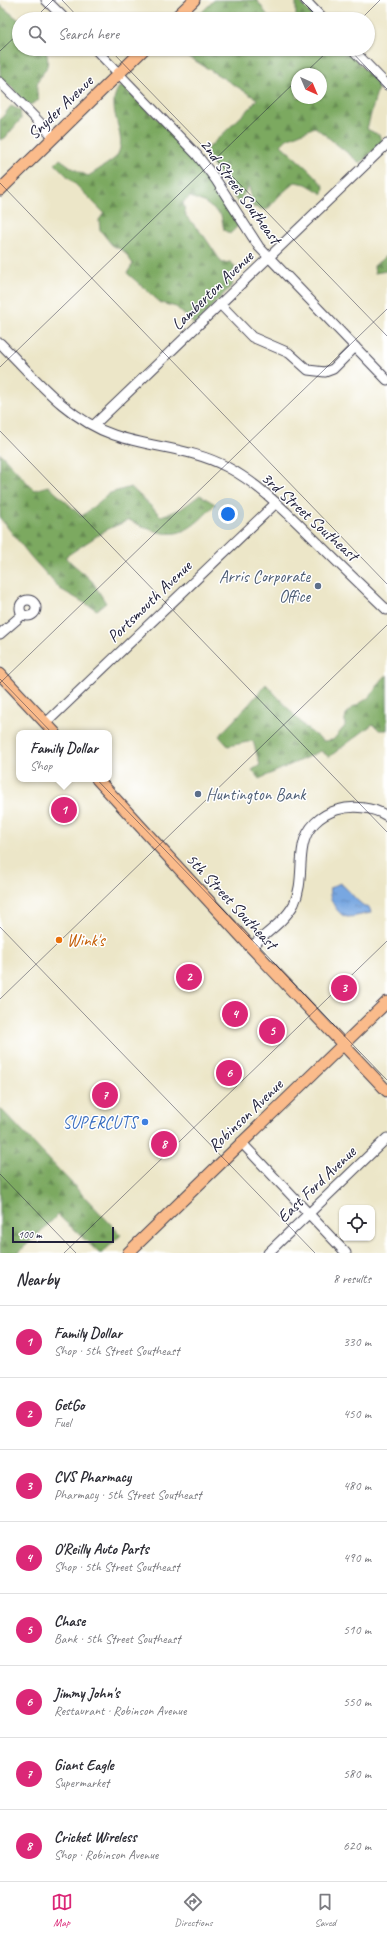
<!DOCTYPE html>
<meta charset="utf-8">
<style>
:root{--surface:#fff;--page:#f2f2f3;--text:#2b2b33;--muted:#7c7c81;--line:#e1e1e2;--accent:#db2777}
body{margin:0;font-family:Caveat,sans-serif;background:var(--page);color:var(--text)}
.controls{position:absolute;right:12px;bottom:12px;display:grid;overflow:hidden;border-radius:8px;box-shadow:0 1px 3px #0004}
.controls button{width:36px;height:36px;display:grid;place-items:center;padding:0;border:0;border-bottom:1px solid var(--line);background:var(--surface);color:var(--text);font:20px sans-serif}
.compass{position:absolute;left:291px;top:68px;width:36px;height:36px;border-radius:50%;background:var(--surface);box-shadow:0 1px 3px #0004;rotate:136deg}
.scale{position:absolute;left:12px;bottom:10px;width:102px;box-sizing:border-box;padding-left:4px;border:2px solid #22223b;border-top:0;font-size:11px;line-height:14px;white-space:nowrap;color:#22223b;-webkit-text-stroke:3px #fff;paint-order:stroke}
.you{position:absolute;left:228px;top:514px;width:14px;height:14px;margin:-10px;border:3px solid #fff;border-radius:50%;background:#1a73e8;box-shadow:0 0 0 6px #1a73e833}
.badge{display:grid;place-items:center;width:26px;height:26px;border-radius:50%;background:var(--accent);color:#fff;font-size:13px;font-weight:700}
.pin{position:absolute;translate:-50% -50%;border:2px solid #fff;box-shadow:0 1px 4px #0006}
.popup{position:absolute;left:16px;top:730px;width:96px;height:52px;box-sizing:border-box;display:grid;place-content:center;border-radius:8px;background:var(--surface);filter:drop-shadow(0 1px 3px #0005);font-size:13px;white-space:nowrap;color:var(--muted)}
.popup b{font-size:15px;color:var(--text)}
.popup::after{content:'';position:absolute;left:50%;top:100%;margin-left:-8px;border:8px solid transparent;border-top-color:var(--surface)}
.list{margin:0;padding:0;list-style:none}
h2{display:flex;justify-content:space-between;align-items:center;height:52px;margin:0;padding:0 16px;font-size:17px}
h2 small{font-size:13px;font-weight:400;color:var(--muted)}
.list li{display:grid;grid-template-columns:26px 1fr auto;gap:12px;align-items:center;box-sizing:border-box;height:72px;padding:0 16px;border-top:1px solid var(--line)}
.list b{display:block;font-size:15px;white-space:nowrap}
.list p{margin:0;font-size:13px;white-space:nowrap;color:var(--muted)}
.list em{font-size:13px;font-style:normal;color:var(--muted)}
.icon{flex:none;width:22px;height:22px;fill:none;stroke:currentColor;stroke-width:2;stroke-linecap:round;stroke-linejoin:round}
.map{position:relative;flex:none;width:387px;height:1253px;overflow:hidden}
.search{position:absolute;background:var(--surface);box-shadow:0 1px 3px #0004;left:12px;right:12px;top:12px;height:44px;display:flex;align-items:center;gap:10px;box-sizing:border-box;padding:0 14px;border-radius:22px;color:var(--muted);font-size:15px}
.sheet{height:628px;background:var(--surface)}
nav{display:flex;justify-content:space-around;align-items:center;box-sizing:border-box;height:56px;border-top:1px solid var(--line);background:var(--surface);font-size:11px;color:var(--muted)}
nav a{display:grid;justify-items:center;gap:2px}
nav .on{color:var(--accent)}
.map>svg:first-child{display:block}
.forest{fill:url(#forest-firs);stroke:#4f664e;fill-rule:evenodd}
.water{fill:url(#water-ripples);stroke:#4d648e}
.lines{fill:none;stroke-linecap:round;stroke-linejoin:round}
.minor-casing{stroke:#403f50;stroke-width:11}
.major-casing{stroke:#403f50;stroke-width:13}
.minor{stroke:#fff;stroke-width:9}
.major{stroke:#fabb8b;stroke-width:11}
.ticks{fill:none;stroke:#22223b;stroke-width:1;stroke-opacity:0.45}
.service-dot{fill:#5c6f8a;stroke:#fff;stroke-width:1.5}
.food-dot{fill:#e8710a;stroke:#fff;stroke-width:1.5}
.shop-dot{fill:#3f7fe0;stroke:#fff;stroke-width:1.5}
.labels{text-anchor:middle;stroke-width:3;stroke-linejoin:round;paint-order:stroke}
.street-label{font-size:17px;fill:#22223b;stroke:#fff}
.service-label{font-size:17px;fill:#4e5e75;stroke:#fff;text-anchor:end}
.food-label{font-size:17px;fill:#c56008;stroke:#fff;text-anchor:start}
.shop-label{font-size:17px;fill:#366cbe;stroke:#fff;text-anchor:end}
</style>
<div class="map">
<svg width="387" height="1253" viewBox="0 0 387 1253">
<defs>
<pattern id="forest-firs" width="22" height="20" patternUnits="userSpaceOnUse"><rect width="22" height="20" fill="#7ca961"/><path d="M5 1l3.5 6h-7zM16 11l3.5 6h-7z" fill="#658951"/></pattern>
<pattern id="water-ripples" width="26" height="14" patternUnits="userSpaceOnUse"><rect width="26" height="14" fill="#78a7e1"/><path d="M2 4q2-2 4 0t4 0M15 11q2-2 4 0t4 0" fill="none" stroke="#6288b8"/></pattern>
</defs>
<rect width="100%" height="100%" fill="#fff"/>
<filter id="ink" filterUnits="userSpaceOnUse"><feTurbulence type="fractalNoise" baseFrequency=".025" numOctaves="2"/><feDisplacementMap in="SourceGraphic" scale="8" xChannelSelector="R" yChannelSelector="G"/><feConvolveMatrix kernelMatrix="1 2 1 2 8 2 1 2 1" color-interpolation-filters="sRGB"/></filter>
<filter id="wash" filterUnits="userSpaceOnUse"><feTurbulence type="fractalNoise" baseFrequency=".012" numOctaves="4" result="noise"/><feDisplacementMap in="SourceGraphic" scale="16" xChannelSelector="R" yChannelSelector="G"/><feGaussianBlur stdDeviation="0.9" result="paint"/><feColorMatrix in="noise" values="0 0 0 0 0 0 0 0 0 0 0 0 0 0 0 0 0 1.4 0 .05"/><feComposite in="paint" operator="in"/></filter>
<g filter="url(#wash)">
<rect width="100%" height="100%" fill="#ece6c8"/>
<g class="forest">
<polygon points="214,0 257,0 270,19 195,19"/>
<polygon points="296,0 298,0 316,19 296,19"/>
<path d="M0,5l19,15v29h26c11,27 -16,23 -6,51l-9,5 -9,-5 -8,-12 -13,-10z"/>
<path d="M176,49h169l34,35 -12,45 12,6 4,8 -23,20 -45,-36 -28,12 -6,6 28,25 15,16 -1,8 -17,-10 -11,-2 -16,14 -12,14 -14,-3 -4,-21 -11,17 -34,-51 48,-46 5,-7zM297,74h24v24h-24z"/>
<path d="M124,86c21,25 50,44 70,70 16,21 29,47 44,70l-8,8 -6,-4 -3,-15 -17,-13 -14,-5 -7,5 3,14 18,20 18,27 9,-1 4,5 -4,11 2,6 -38,41 -19,-18 -15,-4 -34,-30 6,-9 -9,-13 -12,-6 -12,-15 -1,-10 5,-7 -49,-49 5,-5 14,10 14,7c4,-2 27,-17 28,-19 15,-21 -13,-47 3,-70z"/>
<polygon points="11,106 20,110 21,119 5,138 0,140 0,120"/>
<polygon points="387,255 387,271 375,273 374,266"/>
<path d="M0,453l34,37 14,-4 34,30 28,-23 21,-6 30,29 20,-7 19,-14 15,9c-31,35 -44,37 -86,16l-23,10 -41,27 27,24 14,22 -9,7 -37,-21 -29,-32 -31,-39z"/>
<path d="M387,675v55h-8l-6,-6 -44,33 -8,-6 -62,28 -7,-9 8,-5 -7,-24 -25,5 -9,-10 31,-33 16,-19 40,44 17,13 10,-1 12,-14c-2,-21 15,-19 26,-31 6,-7 8,-14 16,-20z"/>
<polygon points="0,1108 121,1235 102,1253 99,1253 58,1215 18,1253 0,1253"/>
</g>
<path class="water" d="M340,883c11,8 17,21 30,26l1,4c-8,1 -16,4 -23,4 -10,0 -21,-21 -18,-29z"/>
</g>
<g filter="url(#ink)">
<g class="lines">
<defs>
<g id="minor">
<polyline points="46,0 65,19"/>
<polyline points="305,0 323,19"/>
<polyline points="95,49 197,155 216,180 259,247 387,380"/>
<polyline points="352,49 387,85"/>
<polyline points="0,82 54,137"/>
<polyline points="220,304 252,337 289,353 308,370 325,372 333,369 355,347"/>
<path d="M0,343c34,34 67,76 114,92 38,13 78,13 113,32 34,18 61,47 88,73 24,24 48,47 72,70"/>
<polyline points="94,425 387,144"/>
<circle cx="28" cy="608" r="8"/>
<polyline points="0,634 22,615"/>
<polyline points="46,723 276,503"/>
<path d="M251,947c14,-13 34,-26 43,-43 9,-19 5,-39 9,-58 7,-38 55,-48 84,-30"/>
<polyline points="241,1142 346,1253"/>
<polyline points="268,1253 387,1138"/>
</g>
<g id="major">
<polyline points="174,19 194,0"/>
<polyline points="0,190 144,49"/>
<polyline points="0,674 55,733"/>
<polyline points="97,779 251,947 387,1091"/>
<polyline points="128,1253 387,1002"/>
</g>
</defs>
<use href="#minor" class="minor-casing"/>
<use href="#major" class="major-casing"/>
<use href="#minor" class="minor"/>
<use href="#major" class="major"/>
</g>
</g>
<path class="ticks" d="M62,0l18,19M301,0l19,19M34,19l19,-19M361,19l19,-19M109,49l278,287M349,49l38,40M0,51l19,-18M304,74l26,-25M0,183l387,401M0,367l297,-287M0,431l387,401M0,679l387,401M0,683l387,-374M0,927l315,326M0,999l387,-374M0,1174l76,79M64,1253l323,-312"/>
<g class="service-dot">
<circle cx="318" cy="586" r="4"/>
<circle cx="198" cy="794" r="4"/>
</g>
<circle class="food-dot" cx="59" cy="940" r="4"/>
<circle class="shop-dot" cx="145" cy="1122" r="4"/>
<g class="labels">
<g class="street-label">
<text transform="translate(60 107) rotate(-44)" y="6">Snyder Avenue</text>
<text transform="translate(241 191) rotate(54)" y="6">2nd Street Southeast</text>
<text transform="translate(212 290) rotate(-44)" y="6">Lamberton Avenue</text>
<text transform="translate(310 516) rotate(42)" y="6">3rd Street Southeast</text>
<text transform="translate(149 601) rotate(-44)" y="6">Portsmouth Avenue</text>
<text transform="translate(232 901) rotate(47)" y="6">5th Street Southeast</text>
<text transform="translate(245 1115) rotate(-44)" y="6">Robinson Avenue</text>
<text transform="translate(316 1184) rotate(-44)" y="6">East Ford Avenue</text>
</g>
<g class="service-label">
<text x="310" y="582">Arris Corporate<tspan x="310" dy="20">Office</tspan></text>
<text x="206" y="800" text-anchor="start">Huntington Bank</text>
</g>
<g class="food-label">
<text x="67" y="946">Wink's</text>
</g>
<g class="shop-label">
<text x="137" y="1128">SUPERCUTS</text>
</g>
</g>
</svg>
<div class="controls">
<button><svg class="icon" aria-label="locate" viewBox="0 0 24 24"><circle cx="12" cy="12" r="6"/><path d="M12 2v4M12 18v4M2 12h4M18 12h4"/></svg></button>
</div>
<svg class="compass" viewBox="-18 -18 36 36"><path d="M0-13l5 13h-10z" fill="#e53935"/><path d="M0 13l5-13h-10z" fill="#7c7c81"/></svg>
<div class="scale">100 m</div>
<div class="you"></div>
<div class="pin badge" style="left:64px;top:810px">1</div>
<div class="popup"><b>Family Dollar</b>Shop</div>
<div class="pin badge" style="left:189px;top:977px">2</div>
<div class="pin badge" style="left:344px;top:988px">3</div>
<div class="pin badge" style="left:235px;top:1014px">4</div>
<div class="pin badge" style="left:272px;top:1031px">5</div>
<div class="pin badge" style="left:229px;top:1073px">6</div>
<div class="pin badge" style="left:105px;top:1095px">7</div>
<div class="pin badge" style="left:164px;top:1144px">8</div>
<div class="search"><svg class="icon" aria-label="search" viewBox="0 0 24 24"><circle cx="10" cy="10" r="6"/><path d="M15 15l6 6"/></svg>Search here</div>
</div>
<section class="sheet">
<h2>Nearby<small>8 results</small></h2>
<ul class="list">
<li><span class="badge">1</span><div><b>Family Dollar</b><p>Shop · 5th Street Southeast</p></div><em>330 m</em></li>
<li><span class="badge">2</span><div><b>GetGo</b><p>Fuel</p></div><em>450 m</em></li>
<li><span class="badge">3</span><div><b>CVS Pharmacy</b><p>Pharmacy · 5th Street Southeast</p></div><em>480 m</em></li>
<li><span class="badge">4</span><div><b>O'Reilly Auto Parts</b><p>Shop · 5th Street Southeast</p></div><em>490 m</em></li>
<li><span class="badge">5</span><div><b>Chase</b><p>Bank · 5th Street Southeast</p></div><em>510 m</em></li>
<li><span class="badge">6</span><div><b>Jimmy John's</b><p>Restaurant · Robinson Avenue</p></div><em>550 m</em></li>
<li><span class="badge">7</span><div><b>Giant Eagle</b><p>Supermarket</p></div><em>580 m</em></li>
<li><span class="badge">8</span><div><b>Cricket Wireless</b><p>Shop · Robinson Avenue</p></div><em>620 m</em></li>
</ul>
</section>
<nav>
<a class="on"><svg class="icon" aria-label="map" viewBox="0 0 24 24"><path d="M3 6l6-2 6 2 6-2v14l-6 2-6-2-6 2zM9 4v14M15 6v14"/></svg>Map</a>
<a><svg class="icon" aria-label="directions" viewBox="0 0 24 24"><path d="M12 3l9 9-9 9-9-9zM9 14v-3h6M13 9l2 2-2 2"/></svg>Directions</a>
<a><svg class="icon" aria-label="saved" viewBox="0 0 24 24"><path d="M7 4h10v16l-5-4-5 4z"/></svg>Saved</a>
</nav>
